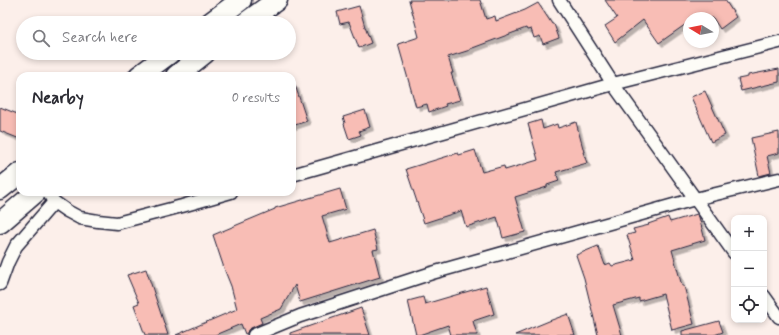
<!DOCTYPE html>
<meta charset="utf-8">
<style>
:root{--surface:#fff;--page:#f7f7f7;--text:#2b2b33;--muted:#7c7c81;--line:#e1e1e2}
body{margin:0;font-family:Mynerve,sans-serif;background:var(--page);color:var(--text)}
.controls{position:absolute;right:12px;bottom:12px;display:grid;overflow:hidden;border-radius:8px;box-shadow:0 2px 6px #0003}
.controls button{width:36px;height:36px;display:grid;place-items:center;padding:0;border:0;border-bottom:1px solid var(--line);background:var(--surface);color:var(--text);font:20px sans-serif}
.compass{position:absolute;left:683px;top:12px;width:36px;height:36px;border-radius:50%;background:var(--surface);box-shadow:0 2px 6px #0003;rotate:280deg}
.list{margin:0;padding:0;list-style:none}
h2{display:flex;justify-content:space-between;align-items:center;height:52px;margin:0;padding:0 16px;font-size:17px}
h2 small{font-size:13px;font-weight:400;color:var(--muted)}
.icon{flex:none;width:22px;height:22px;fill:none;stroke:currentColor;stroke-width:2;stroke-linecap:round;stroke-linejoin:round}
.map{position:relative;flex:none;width:779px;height:335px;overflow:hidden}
.search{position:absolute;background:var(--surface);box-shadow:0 2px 6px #0003;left:16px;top:16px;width:280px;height:44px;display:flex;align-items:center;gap:10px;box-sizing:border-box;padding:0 14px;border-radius:22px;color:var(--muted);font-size:15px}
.panel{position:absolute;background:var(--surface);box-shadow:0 2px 6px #0003;left:16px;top:72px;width:280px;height:124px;border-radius:12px}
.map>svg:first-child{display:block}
.building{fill:#f8bdb5;stroke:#22223b;filter:url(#shadow)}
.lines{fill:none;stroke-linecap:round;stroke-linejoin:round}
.minor-casing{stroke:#22223b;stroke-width:15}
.primary-casing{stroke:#22223b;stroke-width:23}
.minor{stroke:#fdfcf7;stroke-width:12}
.primary{stroke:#fdfcf7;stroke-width:20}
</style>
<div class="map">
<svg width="779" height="335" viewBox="0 0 779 335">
<defs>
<filter id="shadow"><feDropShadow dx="3.5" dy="3.5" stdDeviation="0" flood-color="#0004"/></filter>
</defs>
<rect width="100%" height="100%" fill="#fcefea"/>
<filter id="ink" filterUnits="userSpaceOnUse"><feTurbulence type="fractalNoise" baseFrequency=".025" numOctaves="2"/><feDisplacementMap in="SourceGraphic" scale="8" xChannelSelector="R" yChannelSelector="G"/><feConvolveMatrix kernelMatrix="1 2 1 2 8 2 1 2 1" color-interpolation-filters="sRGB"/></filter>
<g filter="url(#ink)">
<g class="building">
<polygon points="409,0 480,0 486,19 495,16 496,21 525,10 538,3 552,24 554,24 559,38 543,44 540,36 534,38 531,29 527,30 526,28 470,49 470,50 448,57 453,73 451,73 460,100 445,104 446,106 429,112 427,104 416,107 398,44 419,37"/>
<polygon points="605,0 725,0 736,17 720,29 713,18 700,18 698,15 694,18 689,18 689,22 659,43 643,20 615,42 605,26 617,18"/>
<polygon points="359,6 365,27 371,43 359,48 349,22 340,24 337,12"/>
<polygon points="779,69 779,82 741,91 738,79 748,77 748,75"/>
<polygon points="292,85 295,85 307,121 292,126"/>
<polygon points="705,91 725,135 711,142 691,97"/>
<polygon points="0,107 20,115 20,139 0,131"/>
<polygon points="365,110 370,127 359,131 361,135 349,139 344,124 345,123 343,117"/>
<polygon points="541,120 543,129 557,124 558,128 576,122 584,152 583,152 587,163 556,172 559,181 547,185 547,187 515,197 525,232 503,238 497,217 466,227 461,211 424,223 406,169 458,153 459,155 475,150 482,172 504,166 505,170 538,160 528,124"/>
<polygon points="779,132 779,153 767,156 771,173 759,176 751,138"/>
<polygon points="340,189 346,209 322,216 330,243 373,230 378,249 373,250 380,277 300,302 295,285 281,309 260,318 262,323 251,328 248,330 247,333 245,334 241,324 215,335 176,335 237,309 231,286 225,271 213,235 275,209 275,208"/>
<polygon points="697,214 699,217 705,240 672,250 682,286 684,286 694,324 672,330 663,294 639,301 639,298 613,305 622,335 598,335 584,278 576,255 598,246 605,265 610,263 612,266 635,260 627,235 635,233 633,229 649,225 648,224 668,217 670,222"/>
<polygon points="146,269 168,335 145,335 134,305 139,303 127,275"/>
<polygon points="486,286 494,314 473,321 477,335 451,335 448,325 419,335 416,335 408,301 423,297 425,304"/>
<polygon points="361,308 370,335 290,335 290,333"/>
<polygon points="568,314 575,335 515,335 549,321"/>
<polygon points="719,321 723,332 714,335 682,335 682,331"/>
</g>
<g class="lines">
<defs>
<g id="minor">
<polyline points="559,0 613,84 734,253"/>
<polyline points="292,175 613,84 779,42"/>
<polyline points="48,192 54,202 67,211 80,218 98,221 117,223 182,206 231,192"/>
<polyline points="0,284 8,262 16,246 54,202"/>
<polyline points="764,296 779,317"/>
<polyline points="254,335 300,316 432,273 695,199 779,179"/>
</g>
<g id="primary">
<polyline points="210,23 241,0"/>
<polyline points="245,23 277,0"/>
<polyline points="139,76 170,53"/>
<polyline points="176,76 205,53"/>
<polyline points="0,189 20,173"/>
<polyline points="0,223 36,192"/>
</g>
</defs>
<use href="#minor" class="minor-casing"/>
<use href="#primary" class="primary-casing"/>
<use href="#minor" class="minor"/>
<use href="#primary" class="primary"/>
</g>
</g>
</svg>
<div class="controls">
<button>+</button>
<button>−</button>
<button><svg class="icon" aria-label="locate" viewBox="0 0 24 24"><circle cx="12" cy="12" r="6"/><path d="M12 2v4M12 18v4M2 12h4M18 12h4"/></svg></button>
</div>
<svg class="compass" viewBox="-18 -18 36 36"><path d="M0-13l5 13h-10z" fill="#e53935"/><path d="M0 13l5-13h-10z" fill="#7c7c81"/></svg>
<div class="search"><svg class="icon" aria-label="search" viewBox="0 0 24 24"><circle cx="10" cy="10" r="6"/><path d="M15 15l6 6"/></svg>Search here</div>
<section class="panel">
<h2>Nearby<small>0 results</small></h2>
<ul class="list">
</ul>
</section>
</div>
